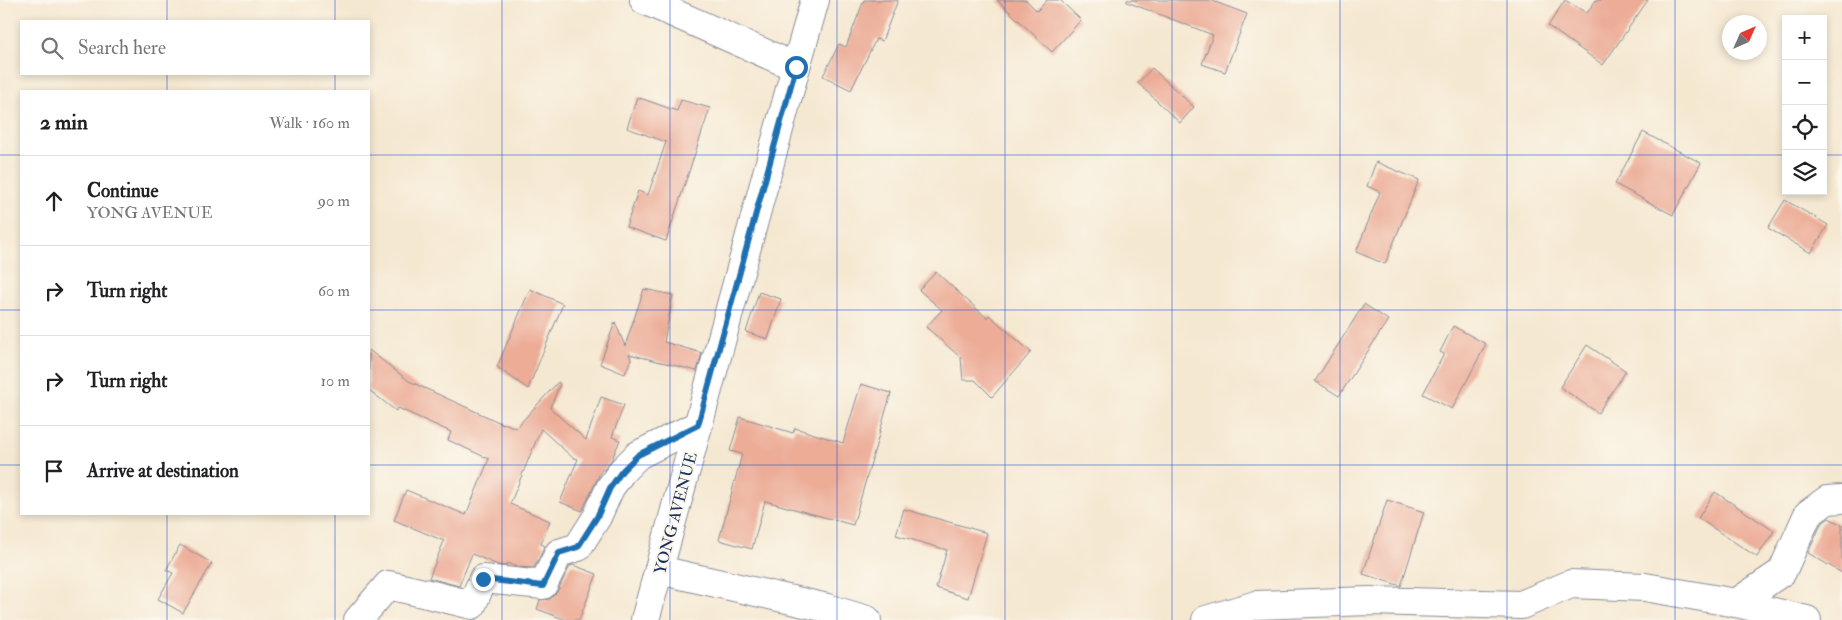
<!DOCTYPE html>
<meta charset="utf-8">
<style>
:root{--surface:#fff;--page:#f2f2f2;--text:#202124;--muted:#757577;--line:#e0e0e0}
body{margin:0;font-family:"IM FELL Double Pica",serif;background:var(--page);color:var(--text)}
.controls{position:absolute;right:15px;top:15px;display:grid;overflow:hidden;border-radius:0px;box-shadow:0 2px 8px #0003}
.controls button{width:45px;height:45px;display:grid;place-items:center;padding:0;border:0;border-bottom:1px solid var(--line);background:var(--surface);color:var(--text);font:25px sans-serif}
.compass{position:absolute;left:1722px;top:15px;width:45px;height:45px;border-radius:50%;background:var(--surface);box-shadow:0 2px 8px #0003;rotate:45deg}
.stop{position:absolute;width:15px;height:15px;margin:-11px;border:4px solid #1f6fb2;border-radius:50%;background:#fff}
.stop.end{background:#1f6fb2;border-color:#fff;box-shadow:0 1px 5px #0008}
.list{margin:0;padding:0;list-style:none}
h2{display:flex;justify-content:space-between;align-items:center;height:65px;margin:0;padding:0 20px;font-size:21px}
h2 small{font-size:16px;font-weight:400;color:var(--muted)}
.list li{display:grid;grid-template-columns:32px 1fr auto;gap:15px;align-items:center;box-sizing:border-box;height:90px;padding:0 20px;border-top:1px solid var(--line)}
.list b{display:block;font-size:19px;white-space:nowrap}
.list p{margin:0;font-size:16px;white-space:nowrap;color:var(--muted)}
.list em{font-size:16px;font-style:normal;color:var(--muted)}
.icon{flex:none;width:28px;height:28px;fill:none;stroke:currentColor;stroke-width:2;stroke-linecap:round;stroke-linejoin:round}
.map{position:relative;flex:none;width:1842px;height:620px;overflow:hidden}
.search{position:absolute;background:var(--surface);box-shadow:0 2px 8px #0003;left:20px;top:20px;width:350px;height:55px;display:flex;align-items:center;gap:12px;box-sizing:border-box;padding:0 18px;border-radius:0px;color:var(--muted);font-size:19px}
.panel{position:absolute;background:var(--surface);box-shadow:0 2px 8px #0003;left:20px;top:90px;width:350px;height:425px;border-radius:0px}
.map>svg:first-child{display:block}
.building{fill:#ecac96}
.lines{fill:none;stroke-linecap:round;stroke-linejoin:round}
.minor-casing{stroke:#888c98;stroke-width:30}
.tertiary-casing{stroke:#888c98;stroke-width:30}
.minor{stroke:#fff;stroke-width:28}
.tertiary{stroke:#fff;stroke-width:28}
.route{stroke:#1f6fb2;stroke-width:6}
.grid{fill:none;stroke:#1d4ed8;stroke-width:1;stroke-opacity:0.55}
.labels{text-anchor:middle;stroke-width:4;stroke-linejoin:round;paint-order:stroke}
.street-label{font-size:16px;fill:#1b2f5e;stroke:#fbf7ec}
</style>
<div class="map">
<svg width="1842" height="620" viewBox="0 0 1842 620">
<rect width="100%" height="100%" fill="#fbf7ec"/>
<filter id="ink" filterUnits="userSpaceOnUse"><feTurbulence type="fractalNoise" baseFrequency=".02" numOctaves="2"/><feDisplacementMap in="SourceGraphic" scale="10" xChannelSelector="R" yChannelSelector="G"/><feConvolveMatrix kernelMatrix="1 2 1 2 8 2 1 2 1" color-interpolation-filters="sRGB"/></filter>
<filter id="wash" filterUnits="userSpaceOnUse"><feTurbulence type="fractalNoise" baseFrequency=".0096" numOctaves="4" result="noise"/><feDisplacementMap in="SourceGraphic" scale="20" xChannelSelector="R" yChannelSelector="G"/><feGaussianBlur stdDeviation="1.12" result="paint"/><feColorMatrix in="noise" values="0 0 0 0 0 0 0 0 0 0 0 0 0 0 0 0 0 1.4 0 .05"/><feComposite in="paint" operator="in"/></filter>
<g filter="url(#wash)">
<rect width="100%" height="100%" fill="#f5e8d1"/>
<g id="blocks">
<g class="building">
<polygon points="864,0 898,0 882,41 876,39 851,90 823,76 839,44 846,47"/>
<polygon points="997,0 1026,0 1037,11 1047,0 1060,0 1081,20 1052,52"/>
<polygon points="1127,0 1210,0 1247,14 1225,72 1202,64 1213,35 1127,2"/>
<polygon points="1565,0 1587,13 1596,0 1648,0 1603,65 1548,26"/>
<polygon points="1152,68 1194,107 1180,123 1138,83"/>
<polygon points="637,97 677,111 681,100 710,108 666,241 626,227 638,191 648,195 666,142 627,128"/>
<polygon points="1643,132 1701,163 1673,215 1615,184"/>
<polygon points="1376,162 1419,180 1385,264 1356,252 1380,192 1367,186"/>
<polygon points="1785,200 1828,225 1811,253 1768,228"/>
<polygon points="936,272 987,318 989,315 1031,352 992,397 975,380 963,380 961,358 926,327 942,310 919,290"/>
<polygon points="530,289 563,304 528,389 497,367"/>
<polygon points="644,289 673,295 664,342 702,353 697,371 629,354 631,359 625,374 600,364 615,322 625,346"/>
<polygon points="759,292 781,299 768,339 746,332"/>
<polygon points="1364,304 1388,320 1339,396 1315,381"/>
<polygon points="1453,326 1486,344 1452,409 1423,394 1444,354 1440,352"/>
<polygon points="1587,345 1626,371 1598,413 1560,387"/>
<polygon points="369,350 409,381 503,424 504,423 516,428 558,382 560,384 550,408 586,440 601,397 624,405 612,437 620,440 612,459 604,470 602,469 582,511 560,502 578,459 572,457 541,429 510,504 550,521 541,544 545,546 534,568 517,567 507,563 506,566 498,565 472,554 459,586 429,578 444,541 394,520 406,490 466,515 489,459 448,440 451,432 398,408 396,411 369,390"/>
<polygon points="861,384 891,393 853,525 765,501 752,549 719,540 742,454 730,451 740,417 793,433 795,428 843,443"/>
<polygon points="1715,492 1774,531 1757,557 1698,518"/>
<polygon points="1387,500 1424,512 1401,586 1363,574"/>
<polygon points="904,509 987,533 968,598 936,588 947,550 896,535"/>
<polygon points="1829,518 1842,525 1842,573 1808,553 1821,524"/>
<polygon points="180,545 212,563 183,613 158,599 173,573 166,570"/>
<polygon points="573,565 597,574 579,620 566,620 537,609 540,600 550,599 557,592 570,566"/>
</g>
</g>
</g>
<g filter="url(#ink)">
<use href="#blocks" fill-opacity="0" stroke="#888c98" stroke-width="1"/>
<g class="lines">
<defs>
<g id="minor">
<polyline points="644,0 796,67"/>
<polyline points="659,570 827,608 867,620"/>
<polyline points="1736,603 1782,572 1808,514 1827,500 1842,499"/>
<polyline points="358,620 388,585 432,595 472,605 483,579 543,585 559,553 578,547 597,517 610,488 622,471 638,455 698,425"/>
<polyline points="1206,620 1256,605 1369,601 1521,605 1571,584 1645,587 1736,603 1807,620"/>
</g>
<polyline id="tertiary" points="645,620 796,67 815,0"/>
</defs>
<use href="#minor" class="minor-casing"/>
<use href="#tertiary" class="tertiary-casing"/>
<use href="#minor" class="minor"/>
<use href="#tertiary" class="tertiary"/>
</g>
</g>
<g class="lines" filter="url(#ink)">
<polyline class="route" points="483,579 543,586 559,553 578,547 597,517 610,488 622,471 638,455 698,425 796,67"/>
</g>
<path class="grid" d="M167,0v21M335,0v21M502,0v620M670,0v620M837,0v620M1005,0v620M1172,0v620M1340,0v620M1507,0v620M1675,0v620M167,74v17M335,74v17M0,155h21M369,155h1417M1823,155h19M0,310h21M369,310h1473M0,465h21M369,465h1473M167,514v106M335,514v106"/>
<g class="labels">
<g class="street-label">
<text transform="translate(675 513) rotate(-75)" y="6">YONG AVENUE</text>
</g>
</g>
</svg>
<div class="controls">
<button>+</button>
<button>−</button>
<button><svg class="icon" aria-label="locate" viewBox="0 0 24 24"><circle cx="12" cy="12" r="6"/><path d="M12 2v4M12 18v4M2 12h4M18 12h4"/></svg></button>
<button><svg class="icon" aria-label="layers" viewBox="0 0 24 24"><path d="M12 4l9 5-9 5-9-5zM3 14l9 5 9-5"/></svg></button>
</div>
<svg class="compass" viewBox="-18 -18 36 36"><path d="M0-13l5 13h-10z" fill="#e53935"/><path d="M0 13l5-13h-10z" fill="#757577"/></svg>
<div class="stop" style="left:796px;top:67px"></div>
<div class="stop end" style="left:483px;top:579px"></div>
<div class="search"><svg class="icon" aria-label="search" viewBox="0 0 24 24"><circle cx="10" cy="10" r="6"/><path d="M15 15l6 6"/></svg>Search here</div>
<section class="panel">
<h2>2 min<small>Walk · 160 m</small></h2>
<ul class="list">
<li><svg class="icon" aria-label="ahead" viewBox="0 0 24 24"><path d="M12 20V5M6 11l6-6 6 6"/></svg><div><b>Continue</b><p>YONG AVENUE</p></div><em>90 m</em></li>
<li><svg class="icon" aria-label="right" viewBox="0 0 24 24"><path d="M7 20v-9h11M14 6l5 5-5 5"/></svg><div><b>Turn right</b></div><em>60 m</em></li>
<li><svg class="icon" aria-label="right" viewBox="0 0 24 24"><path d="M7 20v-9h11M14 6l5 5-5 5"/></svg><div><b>Turn right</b></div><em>10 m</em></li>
<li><svg class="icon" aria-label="arrive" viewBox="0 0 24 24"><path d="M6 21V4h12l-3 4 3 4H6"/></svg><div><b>Arrive at destination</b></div></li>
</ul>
</section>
</div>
